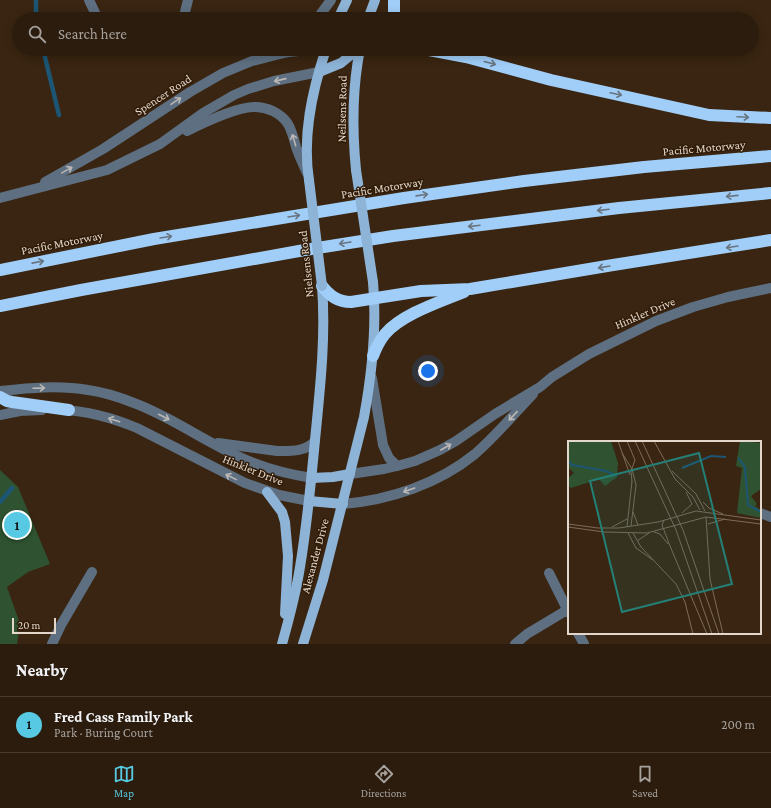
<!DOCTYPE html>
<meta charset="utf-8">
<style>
:root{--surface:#2b1c0d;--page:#332516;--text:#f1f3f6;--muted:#a6a19d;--line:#473a2e;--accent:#57c9e3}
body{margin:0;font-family:"Crimson Pro",serif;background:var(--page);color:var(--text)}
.scale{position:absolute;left:12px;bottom:10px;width:44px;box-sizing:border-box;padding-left:4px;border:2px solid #e3d6ca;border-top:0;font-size:11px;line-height:14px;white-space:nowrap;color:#e3d6ca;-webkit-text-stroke:3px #2f1b07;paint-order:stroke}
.you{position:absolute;left:428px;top:371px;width:14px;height:14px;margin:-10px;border:3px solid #fff;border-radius:50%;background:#1a73e8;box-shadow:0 0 0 6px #1a73e833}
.badge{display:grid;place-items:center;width:26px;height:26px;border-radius:50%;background:var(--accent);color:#111;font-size:13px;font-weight:700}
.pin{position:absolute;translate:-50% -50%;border:2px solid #fff;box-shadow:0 1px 4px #0006}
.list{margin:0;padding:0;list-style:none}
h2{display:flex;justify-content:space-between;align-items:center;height:52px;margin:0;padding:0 16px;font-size:17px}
h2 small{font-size:13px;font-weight:400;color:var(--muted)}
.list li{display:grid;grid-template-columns:26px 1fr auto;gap:12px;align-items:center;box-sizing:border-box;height:56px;padding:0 16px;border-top:1px solid var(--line)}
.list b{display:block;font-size:15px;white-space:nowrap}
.list p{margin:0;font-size:13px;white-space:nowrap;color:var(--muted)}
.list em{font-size:13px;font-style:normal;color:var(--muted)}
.icon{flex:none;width:22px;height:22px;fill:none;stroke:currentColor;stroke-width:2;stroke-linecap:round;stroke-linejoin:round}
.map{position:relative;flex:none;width:771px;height:644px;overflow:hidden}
.search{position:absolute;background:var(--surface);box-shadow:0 2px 10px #0003;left:12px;right:12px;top:12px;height:44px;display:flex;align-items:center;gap:10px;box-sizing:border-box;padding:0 14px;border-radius:22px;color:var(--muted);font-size:15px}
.sheet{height:108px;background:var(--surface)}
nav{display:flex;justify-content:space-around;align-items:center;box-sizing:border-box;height:56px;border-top:1px solid var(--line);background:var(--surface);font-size:11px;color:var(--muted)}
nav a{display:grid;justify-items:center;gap:2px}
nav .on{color:var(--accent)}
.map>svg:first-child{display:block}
.green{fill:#2f5331}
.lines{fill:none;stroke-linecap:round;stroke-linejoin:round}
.stream{stroke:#1c5674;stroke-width:4.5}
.minor{stroke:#5d6f80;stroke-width:10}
.major{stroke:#8db3d6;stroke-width:10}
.highway{stroke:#a0cef8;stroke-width:12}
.major-bridge{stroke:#8db3d6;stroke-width:10}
.oneway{stroke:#687480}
.oneway2{stroke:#bbb7b4}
.labels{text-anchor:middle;stroke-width:3;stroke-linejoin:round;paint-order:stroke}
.street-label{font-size:12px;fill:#e3d6ca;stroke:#2f1b07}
.inset-river{fill:none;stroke:#1c5674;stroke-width:2}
.inset-road{fill:none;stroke:#7d6c5b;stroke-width:1}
.view{fill:#248077;fill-opacity:0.15;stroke:#248077;stroke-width:2}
.inset-edge{fill:none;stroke:#e3d6ca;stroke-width:2}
</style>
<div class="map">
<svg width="771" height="644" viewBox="0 0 771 644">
<rect width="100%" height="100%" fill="#392511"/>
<polygon class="green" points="0,470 18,487 50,564 28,572 7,587 20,624 17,644 0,644"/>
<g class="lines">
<g class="stream">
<polyline points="36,0 36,19"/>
<polyline points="43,49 59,115"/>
<polyline points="0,502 12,488"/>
</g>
<g class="minor">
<polyline points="89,0 98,19"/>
<polyline points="184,16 188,0"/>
<polyline points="317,19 331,0"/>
<path d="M187,131c18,-9 47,-23 66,-24 13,-1 28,6 35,17 4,7 6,15 8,23 3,9 7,17 11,26"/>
<polyline points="45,182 103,149 190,92 223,73 252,61 276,55 289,52 318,49"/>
<polyline points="0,198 107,170 160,144 203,113 234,95 248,89 274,81 319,72"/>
<polyline points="372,378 383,445 389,458 397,466"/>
<path d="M0,391c29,-3 58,-6 88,-1 15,2 31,7 46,13 38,14 71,39 108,55 22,10 45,16 70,20"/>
<path d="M62,410c25,1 51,8 75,18l108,55 34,12 30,6"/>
<polyline points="0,415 20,411 42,410"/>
<path d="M218,443l59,8c13,0 29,1 38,-10"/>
<polyline points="350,474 384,469 397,466 415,461 440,450 456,441 495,414 540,387 552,377 589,354 656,321 693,307 728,297 771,288"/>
<path d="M343,504c47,-4 95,-20 132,-50 21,-18 39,-40 58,-60"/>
<polyline points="760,513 771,517"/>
<polyline points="549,573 569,613"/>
<polyline points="578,633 584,644"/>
<polyline points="52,644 61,625 92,572"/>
<polyline points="515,644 527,634 567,610"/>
</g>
<g class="major">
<polyline points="338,19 347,0"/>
<polyline points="368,19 375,0"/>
<polyline points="319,72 341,63 358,49"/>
<path d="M356,170c-4,-41 -4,-81 4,-121"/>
<path d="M309,180c-7,-44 3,-89 17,-131"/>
<polyline points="312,478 333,477 350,474"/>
<polyline points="267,492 282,512 285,522 288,556 285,614"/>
<polyline points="309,501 343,504"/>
<path d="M282,644c7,-25 14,-51 18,-77 7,-42 11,-84 15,-127 5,-51 11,-103 7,-154"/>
<path d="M303,644l20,-64 41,-163c8,-44 13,-90 9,-135"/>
</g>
<g class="highway">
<polyline points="394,19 394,0"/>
<polyline points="424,49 466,57 551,80 709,115 771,118"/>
<polyline points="0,270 154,239 404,198 524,181 644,167 771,156"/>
<path d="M322,286c8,10 16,16 29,16l70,-11 49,-2 143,-24 158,-25"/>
<polyline points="0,306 81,290 299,251 393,236 619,208 771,193"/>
<path d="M373,356c3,-8 7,-16 12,-22 17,-20 55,-32 79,-42"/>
<polyline points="0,397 7,401 12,402 69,410"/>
</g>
<g class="major-bridge">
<polyline points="356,170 373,282"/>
<polyline points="309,180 322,286"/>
</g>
</g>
<defs><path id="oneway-shaft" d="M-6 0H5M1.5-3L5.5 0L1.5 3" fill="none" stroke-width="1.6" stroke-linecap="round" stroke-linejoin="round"/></defs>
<g class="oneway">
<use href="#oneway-shaft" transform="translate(490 63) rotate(15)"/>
<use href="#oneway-shaft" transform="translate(616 94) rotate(12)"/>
<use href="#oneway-shaft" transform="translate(743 117) rotate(3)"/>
<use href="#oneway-shaft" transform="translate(422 195) rotate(-8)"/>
<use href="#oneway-shaft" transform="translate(732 196) rotate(174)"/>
<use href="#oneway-shaft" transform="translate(603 210) rotate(173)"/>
<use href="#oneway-shaft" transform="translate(294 216) rotate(-9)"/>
<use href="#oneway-shaft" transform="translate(474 226) rotate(173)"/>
<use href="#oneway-shaft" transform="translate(166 237) rotate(-9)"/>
<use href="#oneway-shaft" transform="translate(345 243) rotate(171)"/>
<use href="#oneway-shaft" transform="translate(732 247) rotate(171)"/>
<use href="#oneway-shaft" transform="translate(38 262) rotate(-11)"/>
<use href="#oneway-shaft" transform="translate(604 267) rotate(170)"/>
</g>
<g class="oneway2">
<use href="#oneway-shaft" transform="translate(280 80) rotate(167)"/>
<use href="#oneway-shaft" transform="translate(176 101) rotate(-34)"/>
<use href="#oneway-shaft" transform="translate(294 140) rotate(-107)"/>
<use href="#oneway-shaft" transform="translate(67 170) rotate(-29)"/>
<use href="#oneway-shaft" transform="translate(39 388) rotate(-2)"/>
<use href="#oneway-shaft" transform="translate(513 416) rotate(133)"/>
<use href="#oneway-shaft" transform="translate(164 417) rotate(27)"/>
<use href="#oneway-shaft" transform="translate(114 420) rotate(-162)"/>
<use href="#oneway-shaft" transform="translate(446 447) rotate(-30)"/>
<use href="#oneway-shaft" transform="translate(231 477) rotate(-154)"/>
<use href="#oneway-shaft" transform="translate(409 490) rotate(161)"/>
</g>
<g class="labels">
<g class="street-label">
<text transform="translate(163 95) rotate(-33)" y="4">Spencer Road</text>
<text transform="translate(342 109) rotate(-89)" y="4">Neilsens Road</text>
<text transform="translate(704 148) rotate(-5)" y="4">Pacific Motorway</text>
<text transform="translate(382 188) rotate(-9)" y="4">Pacific Motorway</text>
<text transform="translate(62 243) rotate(-11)" y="4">Pacific Motorway</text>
<text transform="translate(306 264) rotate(-96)" y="4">Nielsens Road</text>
<text transform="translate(645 313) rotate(-23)" y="4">Hinkler Drive</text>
<text transform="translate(253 470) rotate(22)" y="4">Hinkler Drive</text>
<text transform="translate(315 556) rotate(-75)" y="4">Alexander Drive</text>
</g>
</g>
<g transform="translate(568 441)">
<rect width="193" height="193" fill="#392511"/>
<path d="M0,0h43l7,22 -1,14 -12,9 -6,-7 -28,9 -3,-3v-7l6,-5 -6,-6zM172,0l21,2v46l-10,7 6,8 -2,2 6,4v8l-24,-5 5,-45 -6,-2z" fill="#2f5331"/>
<path class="inset-river" d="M170,17l7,9 3,38 13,7M0,20l4,4 34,6 11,5M114,27l29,-12 15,1"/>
<path class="inset-road" d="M50,0l12,34M59,0l8,19 -4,11 1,11M67,0l41,89 36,104M74,0l41,89 36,104M86,0l21,38 18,18 7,13M54,12l10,16 4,16 -5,41M104,30l24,23 9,17M135,61l6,6 14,6M65,71l5,13M114,72l10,-9 -6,-12M138,76l4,62 13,55M96,79l-2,5 8,21 37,88M0,83l30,4h21l39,-6 38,-11 65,9M140,83l17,-5M0,86l36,5 43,1 59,-16 55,7M44,86l15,-8M59,86l5,-46M86,91l6,2 8,10M60,92l8,15 17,12M65,92l8,14 35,37 9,18 8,32M69,100l12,-8"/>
<path class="view" d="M131,12l33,131 -110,28 -32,-131z"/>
<rect width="193" height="193" class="inset-edge"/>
</g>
</svg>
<div class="scale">20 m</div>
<div class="you"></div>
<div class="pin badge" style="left:17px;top:525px">1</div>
<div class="search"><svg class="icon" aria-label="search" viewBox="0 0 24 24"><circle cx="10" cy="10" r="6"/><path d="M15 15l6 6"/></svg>Search here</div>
</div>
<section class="sheet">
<h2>Nearby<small></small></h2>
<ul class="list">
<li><span class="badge">1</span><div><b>Fred Cass Family Park</b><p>Park · Buring Court</p></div><em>200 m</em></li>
</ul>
</section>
<nav>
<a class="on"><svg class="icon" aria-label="map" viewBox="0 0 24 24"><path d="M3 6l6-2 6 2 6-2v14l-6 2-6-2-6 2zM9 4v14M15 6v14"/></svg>Map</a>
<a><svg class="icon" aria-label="directions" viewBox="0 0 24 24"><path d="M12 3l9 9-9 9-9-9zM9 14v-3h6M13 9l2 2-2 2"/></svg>Directions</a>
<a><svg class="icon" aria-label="saved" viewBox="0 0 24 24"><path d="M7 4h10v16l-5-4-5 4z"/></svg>Saved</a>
</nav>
